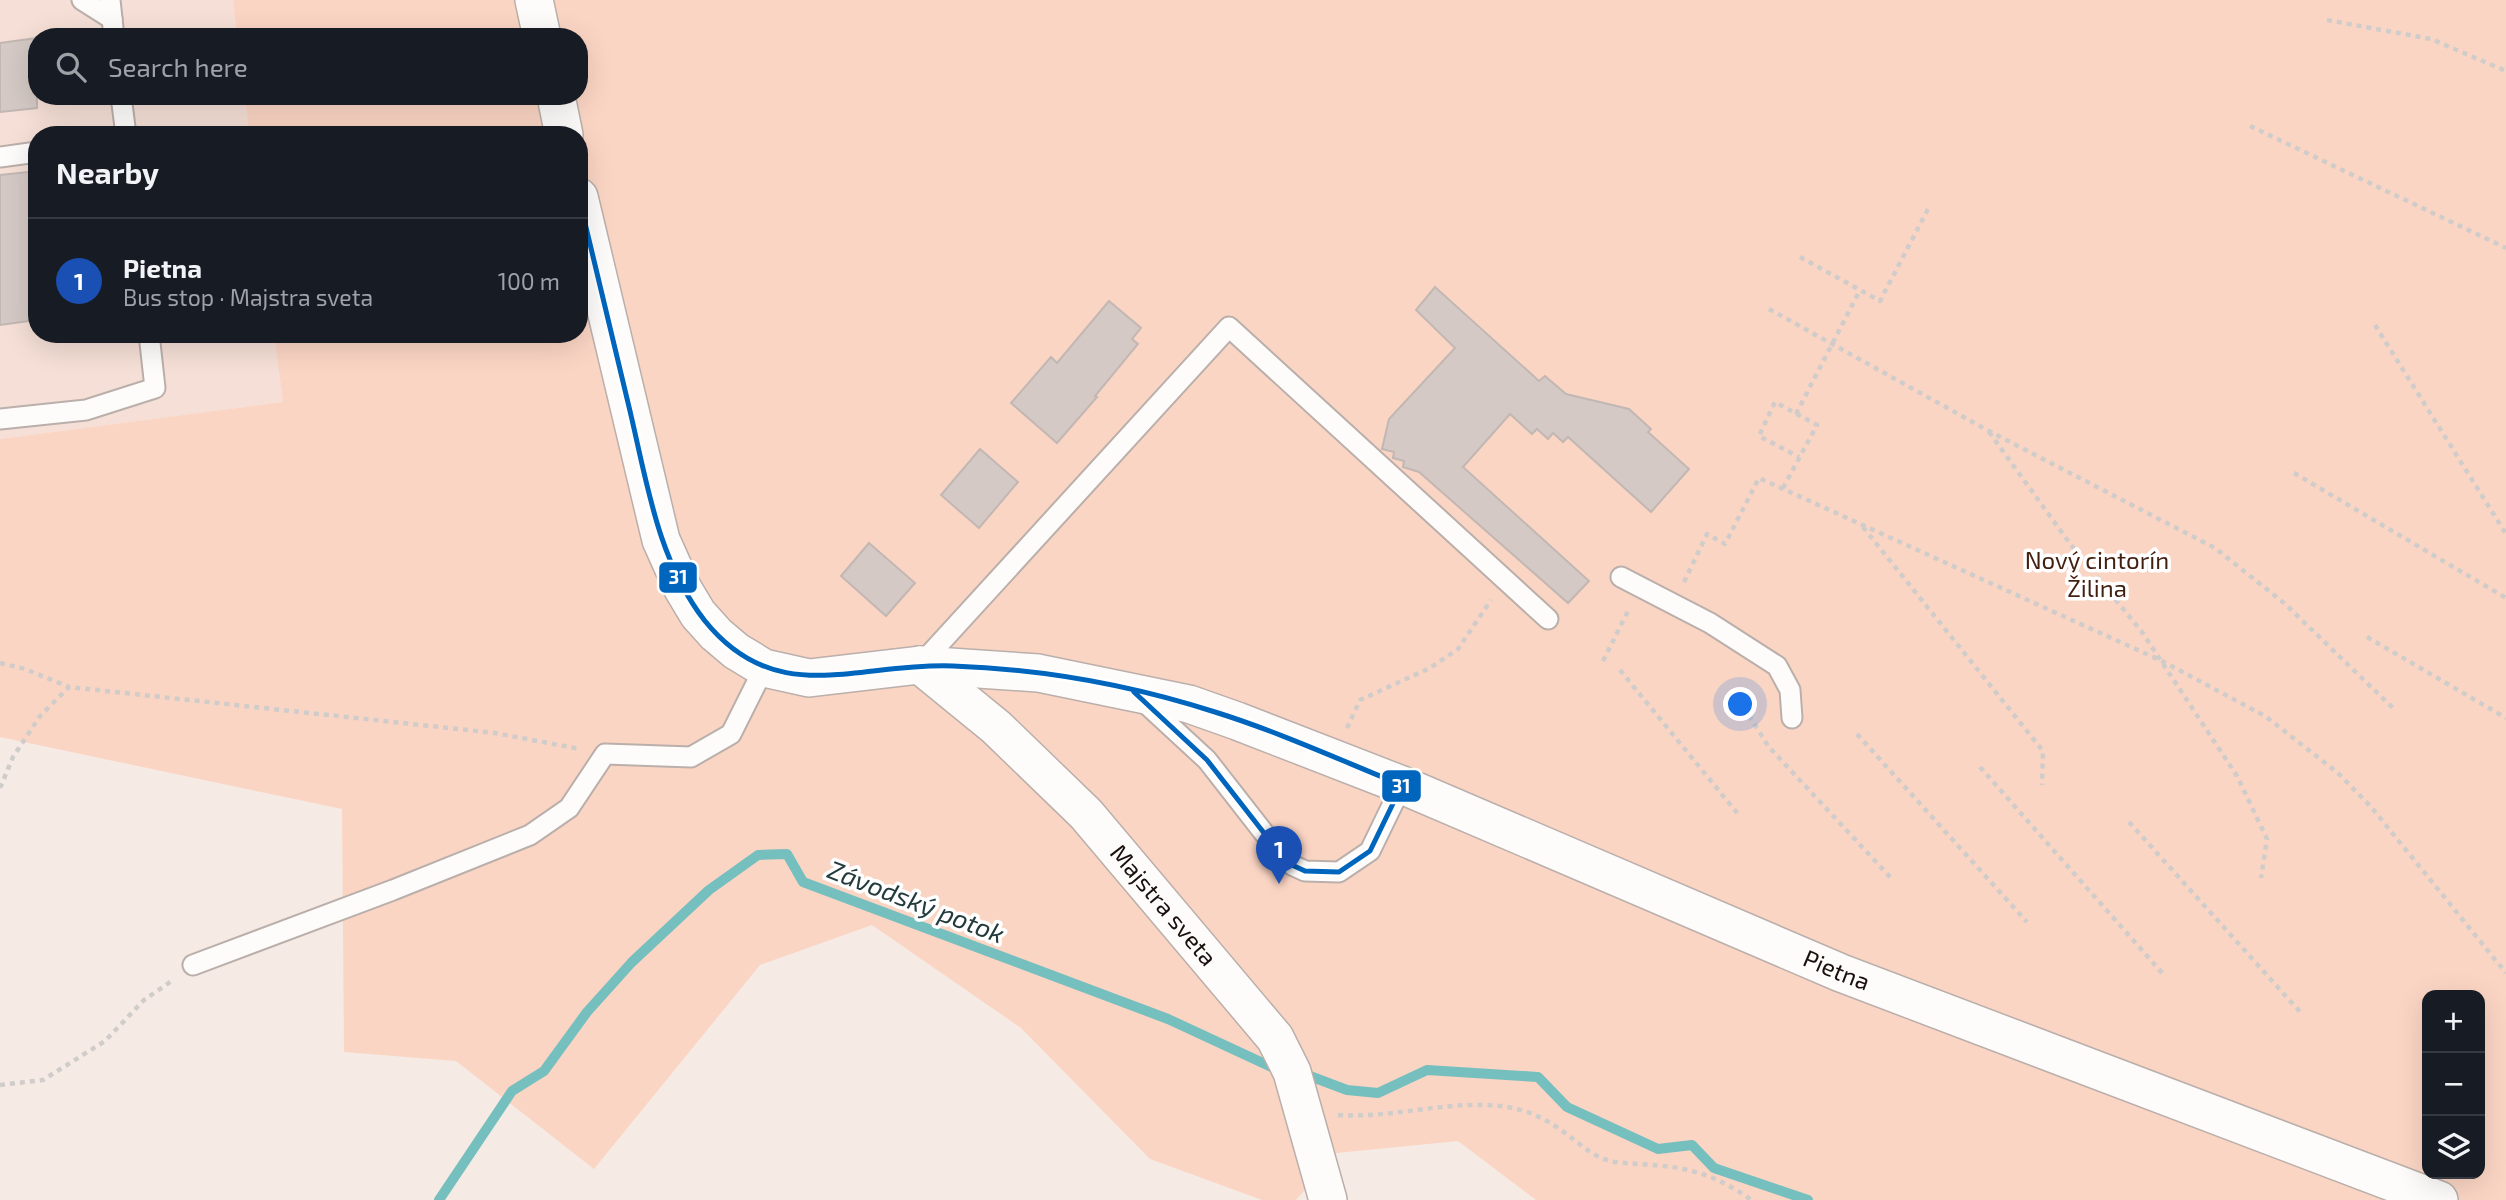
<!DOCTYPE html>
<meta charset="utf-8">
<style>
:root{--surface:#171b24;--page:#20242c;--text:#f1f3f6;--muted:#9ea1a6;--line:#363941;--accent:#b2afaf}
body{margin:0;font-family:"Exo 2",sans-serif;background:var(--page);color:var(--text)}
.controls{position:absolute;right:21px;bottom:21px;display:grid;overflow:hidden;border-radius:14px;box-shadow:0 7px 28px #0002}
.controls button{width:63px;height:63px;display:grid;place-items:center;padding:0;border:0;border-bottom:2px solid var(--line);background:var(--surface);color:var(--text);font:35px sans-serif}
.you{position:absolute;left:1741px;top:705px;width:24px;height:24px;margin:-18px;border:5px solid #fff;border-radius:50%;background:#1a73e8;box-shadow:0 0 0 10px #1a73e833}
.badge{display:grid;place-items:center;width:46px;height:46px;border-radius:50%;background:var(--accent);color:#fff;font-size:23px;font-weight:700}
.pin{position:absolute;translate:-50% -58px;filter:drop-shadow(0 2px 4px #0008)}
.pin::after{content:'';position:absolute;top:37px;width:24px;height:21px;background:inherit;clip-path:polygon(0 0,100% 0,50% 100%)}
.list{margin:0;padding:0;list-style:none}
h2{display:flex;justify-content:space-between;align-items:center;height:91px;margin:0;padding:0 28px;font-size:30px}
h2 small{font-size:23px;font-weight:400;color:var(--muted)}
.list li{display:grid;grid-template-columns:46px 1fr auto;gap:21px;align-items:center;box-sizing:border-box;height:126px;padding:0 28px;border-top:2px solid var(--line)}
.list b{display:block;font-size:26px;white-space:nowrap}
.list p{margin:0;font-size:23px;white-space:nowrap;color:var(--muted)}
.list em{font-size:23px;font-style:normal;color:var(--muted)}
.icon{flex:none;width:38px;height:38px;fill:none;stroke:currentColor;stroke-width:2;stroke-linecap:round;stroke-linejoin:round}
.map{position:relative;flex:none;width:2506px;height:1200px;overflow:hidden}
.search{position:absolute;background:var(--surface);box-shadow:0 7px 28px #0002;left:28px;top:28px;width:560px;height:77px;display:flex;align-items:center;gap:18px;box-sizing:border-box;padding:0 24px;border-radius:28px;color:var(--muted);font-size:26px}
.panel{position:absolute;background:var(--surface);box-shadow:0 7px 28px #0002;left:28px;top:126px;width:560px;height:217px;border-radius:28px}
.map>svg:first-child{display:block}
.built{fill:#f5dfd6}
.green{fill:#fbd5c4;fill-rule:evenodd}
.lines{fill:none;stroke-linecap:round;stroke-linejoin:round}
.stream{stroke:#75bfbf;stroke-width:10}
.building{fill:#d4c9c4;stroke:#c2b7b3;stroke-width:2}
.service-casing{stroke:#baafaa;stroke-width:23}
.minor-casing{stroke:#baafaa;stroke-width:40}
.path{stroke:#d0ccca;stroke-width:4.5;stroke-dasharray:5 5;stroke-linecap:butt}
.service{stroke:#fefcfb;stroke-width:19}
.minor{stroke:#fefcfb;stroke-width:37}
.bus-1-casing{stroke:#fff;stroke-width:10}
.bus-1{stroke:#0065bd;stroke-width:5}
.labels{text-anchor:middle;stroke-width:7;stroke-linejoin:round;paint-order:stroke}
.park-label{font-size:24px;fill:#431f0f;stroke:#fff}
.street-label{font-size:24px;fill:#19100c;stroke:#fff}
.water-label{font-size:26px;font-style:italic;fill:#233b3c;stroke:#fff}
.line-badge{stroke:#fff;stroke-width:2.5}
.badge-label{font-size:19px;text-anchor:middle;font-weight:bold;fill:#fff}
</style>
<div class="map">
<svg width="2506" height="1200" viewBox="0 0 2506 1200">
<rect width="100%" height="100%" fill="#f6eae4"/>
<polygon class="built" points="0,0 233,0 237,37 37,37 37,96 245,96 249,135 37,135 37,334 274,334 283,402 0,439"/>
<path class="green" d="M233,0h2273v1200h-970l-78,-59 -121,12 -41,47h-34l-112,-41 -129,-131 -149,-103 -112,40 -166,204 -138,-108 -112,-9 -2,-243 -342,-72v-298l283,-37 -9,-68h305v-199h-330l-4,-39h334v-59h-342zM2427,995h53v179h-53z"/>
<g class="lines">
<g class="stream">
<polyline points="1302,1073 1347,1090 1378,1093 1427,1070 1538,1077 1567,1107 1658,1149 1692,1145 1714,1168 1808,1200"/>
<polyline points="439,1200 512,1091 544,1071 587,1012 632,962 709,890 758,855 787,854 803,882 1168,1019 1280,1071"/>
</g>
</g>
<g class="building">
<polygon points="37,38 37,108 0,112 0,43"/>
<polygon points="37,171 37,320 0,325 0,175"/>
<polygon points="1435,287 1539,381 1545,376 1566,394 1629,409 1651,429 1648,432 1689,469 1651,512 1568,437 1563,442 1553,433 1548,439 1537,429 1532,434 1510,414 1463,467 1589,581 1568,603 1419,472 1403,467 1404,461 1393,458 1394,452 1382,449 1389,419 1455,348 1416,310"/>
<polygon points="1109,301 1141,328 1132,339 1138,344 1095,396 1097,397 1057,443 1011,403 1051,357 1057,363"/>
<polygon points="980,449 1018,482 979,528 941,495"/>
<polygon points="869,543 915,583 886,616 841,576"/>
</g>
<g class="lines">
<defs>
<g id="service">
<polyline points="82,0 112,19"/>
<polyline points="110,0 114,37"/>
<polyline points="121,96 126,135"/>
<polyline points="0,157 37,152"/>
<polyline points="0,419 86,410 155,388 149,334"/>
<polyline points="1621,577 1710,623 1777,666 1790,690 1792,718"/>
<polyline points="920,665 1229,327 1548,619"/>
<polyline points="1141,699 1207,760 1282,856 1292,865 1305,871 1339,872 1370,851 1402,785"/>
<polyline points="193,965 393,890 530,835 569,808 605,754 691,757 731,734 764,668"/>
</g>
<g id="minor">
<polyline points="534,0 542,37"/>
<polyline points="556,96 564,135"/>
<path id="s1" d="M579,197l82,343 22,49 15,25 18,20 20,17 28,17 45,10 111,-13 118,8 151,31 48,17 165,64 439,188 598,227"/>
<path id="s2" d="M920,665l76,62 90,87 189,224 17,34 36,128"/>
</g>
</defs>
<use href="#service" class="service-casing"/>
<use href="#minor" class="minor-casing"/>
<g class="path">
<polyline points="2327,20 2431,39 2506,71"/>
<polyline points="2250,126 2506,248"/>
<polyline points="1800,257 1880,301 1928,209"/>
<polyline points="1769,309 1987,430 2215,548 2284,603 2394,709"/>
<polyline points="2375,325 2506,534"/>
<polyline points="1796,414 1860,290"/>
<polyline points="1989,432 2071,545 2142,632 2237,776 2267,839 2261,878"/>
<polyline points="2294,473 2506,598"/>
<polyline points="1783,488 1817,425 1775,402 1759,436 1799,457"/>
<polyline points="1863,527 2043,751 2042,785"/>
<polyline points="1684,582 1707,534 1725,544 1759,478 2162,661 2265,716 2338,773 2372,808 2506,973"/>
<polyline points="2367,637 2506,718"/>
<polyline points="1603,661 1629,609"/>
<polyline points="0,663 25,669 69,687"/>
<polyline points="1620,670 1738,814"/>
<polyline points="1744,707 1768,746 1891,878"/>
<polyline points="1347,728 1360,700 1430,668 1458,649 1491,600"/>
<polyline points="1857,734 2027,922"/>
<polyline points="1980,767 2163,974"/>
<polyline points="0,788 13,757 40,716 69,687 495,733 580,749"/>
<polyline points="2129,822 2301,1013"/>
<polyline points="0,1085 43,1080 105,1041 144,1000 173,980"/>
<path d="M1338,1115c58,4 117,-18 175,-7 18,4 37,13 52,25 17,12 28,25 50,29 16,2 32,2 48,4 33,3 61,14 88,34"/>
</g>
<use href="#service" class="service"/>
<use href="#minor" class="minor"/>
<defs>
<path id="bus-1" d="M579,198c17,71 34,142 51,213 17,72 28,150 75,210 72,89 153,41 248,45 88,3 178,19 262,46 64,20 125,48 187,73l-32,66 -31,21 -34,-1 -13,-6 -10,-9 -75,-96 -73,-68"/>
</defs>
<use href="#bus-1" class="bus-1-casing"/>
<use href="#bus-1" class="bus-1"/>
</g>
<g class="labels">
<g class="park-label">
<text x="2097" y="569">Nový cintorín<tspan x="2097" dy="28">Žilina</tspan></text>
</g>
<g class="street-label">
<text dy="8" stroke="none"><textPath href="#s2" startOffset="343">Majstra sveta</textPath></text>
<text dy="8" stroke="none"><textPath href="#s1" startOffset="1652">Pietna</textPath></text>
</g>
<g class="water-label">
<text transform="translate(916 902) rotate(21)" y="9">Závodský potok</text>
</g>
</g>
<g class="line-badge">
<rect x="658" y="561" width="40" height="33" rx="7" fill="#0065bd"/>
<rect x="1381" y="769" width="41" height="34" rx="7" fill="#0065bd"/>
</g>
<g class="badge-label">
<text x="678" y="584">31</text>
<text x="1401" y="793">31</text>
</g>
</svg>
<div class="controls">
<button>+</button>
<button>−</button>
<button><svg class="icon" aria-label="layers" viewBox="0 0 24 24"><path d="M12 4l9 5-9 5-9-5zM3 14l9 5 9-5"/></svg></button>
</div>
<div class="you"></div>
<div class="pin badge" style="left:1279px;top:884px;background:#1a4fb4">1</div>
<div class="search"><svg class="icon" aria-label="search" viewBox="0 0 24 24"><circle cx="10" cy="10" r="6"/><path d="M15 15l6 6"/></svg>Search here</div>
<section class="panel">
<h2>Nearby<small></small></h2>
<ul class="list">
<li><span class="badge" style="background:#1a4fb4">1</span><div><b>Pietna</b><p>Bus stop · Majstra sveta</p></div><em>100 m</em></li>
</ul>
</section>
</div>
